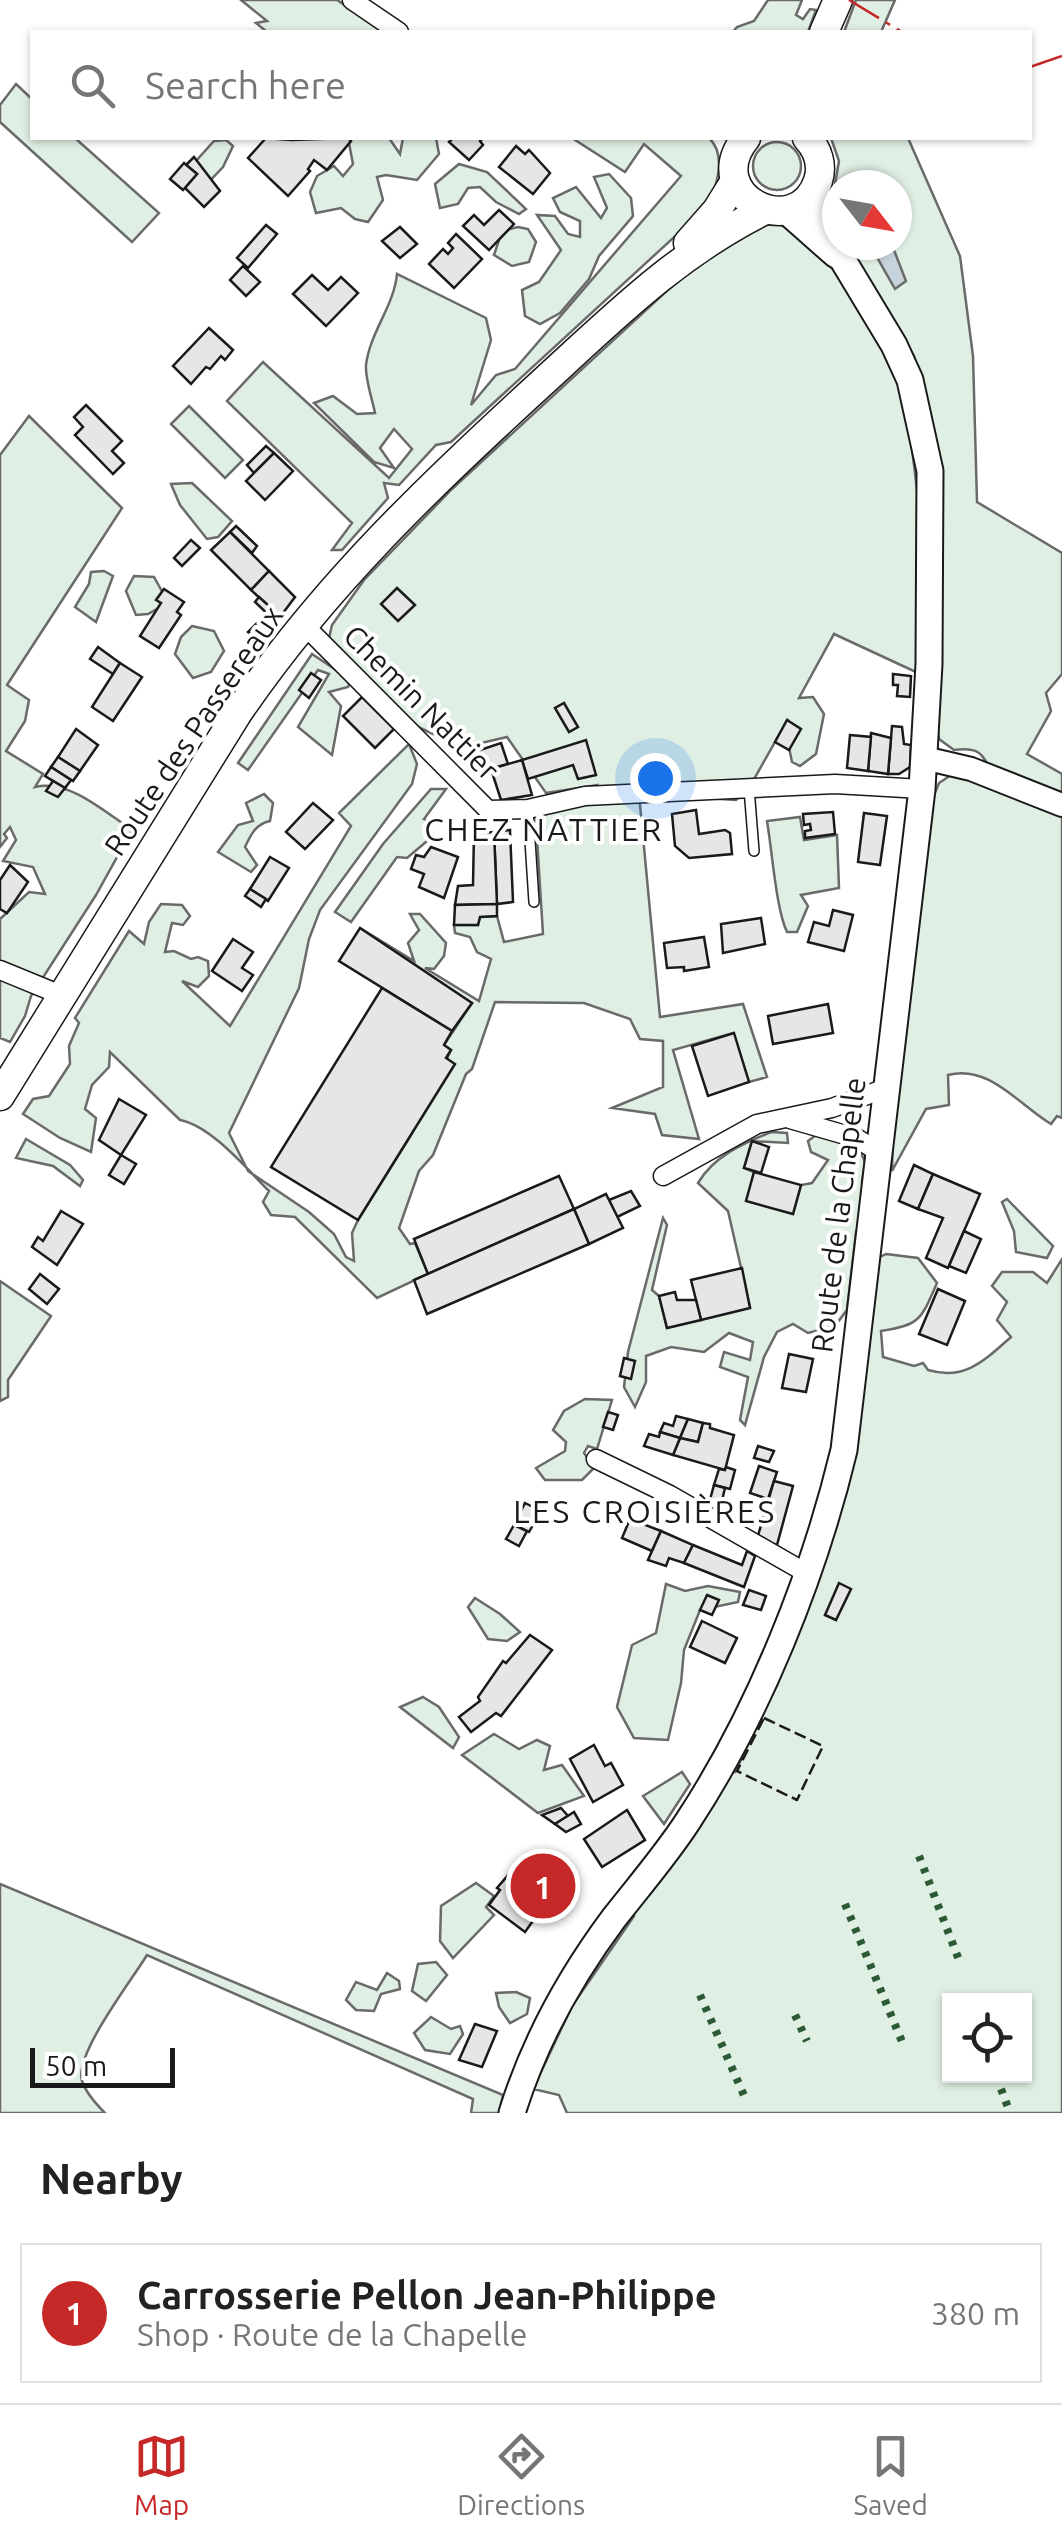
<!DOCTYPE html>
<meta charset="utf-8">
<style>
:root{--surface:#fff;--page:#f6f6f6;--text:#222;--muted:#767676;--line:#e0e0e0;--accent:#c62828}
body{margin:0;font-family:Ubuntu,sans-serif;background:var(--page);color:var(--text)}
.controls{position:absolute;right:30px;bottom:30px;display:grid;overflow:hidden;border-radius:0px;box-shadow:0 2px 8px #0004}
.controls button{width:90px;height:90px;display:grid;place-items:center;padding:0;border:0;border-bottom:2px solid var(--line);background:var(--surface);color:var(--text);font:50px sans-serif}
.compass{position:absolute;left:822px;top:170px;width:90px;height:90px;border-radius:50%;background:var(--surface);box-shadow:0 2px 8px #0004;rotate:121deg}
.scale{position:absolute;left:30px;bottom:25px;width:145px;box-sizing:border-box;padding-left:10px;border:5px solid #1a1a1a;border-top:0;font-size:28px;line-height:35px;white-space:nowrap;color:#1a1a1a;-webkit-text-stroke:8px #fff;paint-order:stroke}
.you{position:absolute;left:655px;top:778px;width:35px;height:35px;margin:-25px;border:8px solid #fff;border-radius:50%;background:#1a73e8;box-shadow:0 0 0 15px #1a73e833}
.badge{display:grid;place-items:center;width:65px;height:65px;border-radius:50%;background:var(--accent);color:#fff;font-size:32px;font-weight:700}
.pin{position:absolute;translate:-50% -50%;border:5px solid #fff;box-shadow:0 2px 10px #0006}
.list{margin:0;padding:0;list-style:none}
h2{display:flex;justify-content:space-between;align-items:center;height:130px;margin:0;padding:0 40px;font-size:42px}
h2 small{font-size:32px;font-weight:400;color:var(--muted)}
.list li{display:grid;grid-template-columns:65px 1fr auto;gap:30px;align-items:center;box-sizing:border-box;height:140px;margin:0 20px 20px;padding:0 20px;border:2px solid var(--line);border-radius:0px}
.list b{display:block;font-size:38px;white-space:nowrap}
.list p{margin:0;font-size:32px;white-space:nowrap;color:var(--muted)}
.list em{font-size:32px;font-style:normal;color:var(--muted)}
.icon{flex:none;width:55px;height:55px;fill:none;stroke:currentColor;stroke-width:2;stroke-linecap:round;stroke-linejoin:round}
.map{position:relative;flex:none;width:1062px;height:2113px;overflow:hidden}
.search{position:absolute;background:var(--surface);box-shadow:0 2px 8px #0004;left:30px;right:30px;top:30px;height:110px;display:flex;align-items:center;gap:25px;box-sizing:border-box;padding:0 35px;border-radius:0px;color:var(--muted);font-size:38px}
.sheet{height:290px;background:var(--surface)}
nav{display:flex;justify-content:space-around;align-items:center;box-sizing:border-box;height:140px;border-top:2px solid var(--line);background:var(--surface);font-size:28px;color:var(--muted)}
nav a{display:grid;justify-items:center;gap:5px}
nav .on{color:var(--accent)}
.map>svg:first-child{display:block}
.green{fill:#e0efe3;stroke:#6a6a6a;stroke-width:2.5;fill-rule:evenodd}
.water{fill:#c6d2dc;stroke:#6a6a6a;stroke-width:2.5}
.building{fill:#e6e6e6;stroke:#1a1a1a;stroke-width:2.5}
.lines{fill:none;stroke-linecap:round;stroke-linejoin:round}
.service-casing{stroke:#1a1a1a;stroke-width:12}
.minor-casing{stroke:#1a1a1a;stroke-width:21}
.tertiary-casing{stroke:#1a1a1a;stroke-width:26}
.secondary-casing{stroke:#1a1a1a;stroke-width:29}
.primary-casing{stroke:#1a1a1a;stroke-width:31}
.service{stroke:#fff;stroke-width:9}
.minor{stroke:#fff;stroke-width:18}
.tertiary{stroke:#fff;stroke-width:22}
.secondary{stroke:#fff;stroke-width:25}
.primary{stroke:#fff;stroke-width:28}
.hedge{stroke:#2b5a34;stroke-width:8;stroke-dasharray:5 8;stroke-linecap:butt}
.fence{stroke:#1a1a1a;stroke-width:2.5;stroke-dasharray:12 5;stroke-linecap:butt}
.power{stroke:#c62828;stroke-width:2.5;stroke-dasharray:35 8 5 8;stroke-linecap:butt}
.labels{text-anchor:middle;stroke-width:8;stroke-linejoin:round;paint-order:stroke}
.street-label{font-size:30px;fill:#1a1a1a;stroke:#fff}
.neighbourhood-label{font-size:32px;letter-spacing:2.5px;fill:#1a1a1a;stroke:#fff}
</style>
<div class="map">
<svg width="1062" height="2113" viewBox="0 0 1062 2113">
<rect width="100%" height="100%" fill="#fff"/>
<g class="green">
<polygon points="241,0 337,0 385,32 267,32 256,23 267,21"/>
<polygon points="768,0 802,0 796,15 803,19 810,9 816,10 808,32 733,32 737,27 754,21"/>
<polygon points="856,0 895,0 881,32 844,32"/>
<polygon points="16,84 32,99 32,138 75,138 159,213 132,242 0,122 0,105"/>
<polygon points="348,138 389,138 400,154 403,138 436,138 439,154 417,180 386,175 377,177 383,200 368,222 355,219 341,208 316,213 310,192 317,176 334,166 343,176 353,164"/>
<path d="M572,138h137c18,17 8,47 -1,68l-257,236 -15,3 -37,40 -15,-2 4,15 -46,52h-10l20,-27 -125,-122 36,-39 126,116 23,-29 -18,-20 -14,19 14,20 -20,-6 -60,-59 19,-7 24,18 18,-1c-3,-15 -10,-34 -9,-48 4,-33 28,-59 31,-91l89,44 5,22 -20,65 25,-30 19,-6 166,-193 -37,-32 -19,28z"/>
<path d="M831,138h77l52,118 13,100 4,146 85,51v121l-16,19 5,18 -24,43 35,20v344l-5,-2 -6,8c-32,-19 -62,-60 -103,-49l1,30 -23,4 -34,62 1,-43 41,-333 5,-12 12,-8 46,8c-14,-25 -12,-37 -43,-33l-15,-11 -4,-33 5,-232 -26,-118 -67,-111h50v-60h-60v28l-2,-29 4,-23z"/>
<polygon points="226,140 233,146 223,167 202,189 190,189 186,172 214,141"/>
<circle cx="777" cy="166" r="24"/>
<polygon points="459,164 487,172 526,209 519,214 496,202 480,187 468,188 458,204 440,208 435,184"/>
<polygon points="609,174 631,198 633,216 599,256 589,279 560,313 540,324 525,316 522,290 539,282 561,250 537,215 555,216 568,234 580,237 580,221 560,212 553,198 576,187 601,218 607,208 594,177"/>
<path d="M763,219l32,11 37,38 57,81 21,83 9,74 -1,167 -84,-39 -35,64 14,-1 11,17 -8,40 -16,12 -8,-4 -5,-24 1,-19 -39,69 -13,12 -97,-6 21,223 83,-13 24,73 -18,5 -16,-49 -60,17 26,89 -37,-4 -7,-21 -43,-6 51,-21v-46l-23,-2 -10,-20 -46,-16 -89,-1 -23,67 -6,5 -33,81 -14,16 -20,57 11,16 5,-1 13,31 -51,24 -82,-81 -24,-2 -8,-13 6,-11c-24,-24 -58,-65 -89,-71l-70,-68 -1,15 -17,18 -7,24 11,9 -5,34 -31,-14 -37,-24 10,-15 16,-3 21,-32 -1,-18 10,-23 -4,-5 54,-87 15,13 5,-22 12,-18 21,1 8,11 -7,9 -11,-2 -7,29 9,-1 17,8 7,-2 10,4 1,15 -11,11 -16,-6 48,45 121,-200 -12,-13 70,-69 8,20 -5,20 -92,126 -11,29 -10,49 -70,145 19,38 61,41 25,22 12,23 8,4 -2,-28 6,-13 53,-85 40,-85 -7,-5 28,-42 -112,-75 54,33 -6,-18 11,-13 -9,-16h10l26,29 -2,13 -10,13 -9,-1 54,33 12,-42 -14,-7 -7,-15 -15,-4 -1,-8h24l2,-8 17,-1 7,26 39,-8 -8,-127 57,-11 5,-11 -51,8 -39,-56 -34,8 -18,-17 -20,7 -19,-9 -87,-88 3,-13 32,-45 88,-91 232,-214z"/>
<polygon points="518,227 528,229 536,242 529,262 512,266 494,255 502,231"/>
<polygon points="189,406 243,460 225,478 171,424"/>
<path d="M29,416l93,92 -115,177 22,15 -4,21 -19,30 37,23 -8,13c34,-8 70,25 97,43l-36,65 -65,101 -6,20 -15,26 -10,-4v-58l4,1 -4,-9v-53l29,-27 16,2 -12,-27 -30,-6 13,-21 -6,-13 -6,7 3,4 -7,9v-392z"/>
<polygon points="192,483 232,521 218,537 207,539 180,505 171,484"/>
<polygon points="104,571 113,576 96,622 75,607 89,584 91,572"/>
<polygon points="134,576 154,577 164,595 164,605 148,614 136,615 126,591"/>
<polygon points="192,626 214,631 224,651 211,672 193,678 175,654 181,637"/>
<polygon points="312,654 351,680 348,687 329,692 341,706 332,755 298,727 329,674 318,670 248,770 238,763"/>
<polygon points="431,789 446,789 424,819 428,821 433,836 407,858 397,857 351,922 335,912 383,844"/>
<path d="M264,794l9,9 -3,18c-14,3 -19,13 -25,26l12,18 -6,7 -33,-20 20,-27 15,-4 -7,-18z"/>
<path d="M800,817l4,23 33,-5 2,53 -38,7 7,11 -11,26h-10c-11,-23 -15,-82 -20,-111z"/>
<path d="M771,1132l16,1 1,10 -36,-2 -8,27 10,4 -7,29 46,13 8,-29 11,-2 16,-23 -17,-8 -3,-11 8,-6 30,6 14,9 5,12 -3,20 5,23 -11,27 -9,78 -12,16 -27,7 -15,-9 -16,8 -13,25 -19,68 -5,-5 8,-43 -28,-10 4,-15 26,8 3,-18 -24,-9 -25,19 -33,-5 -25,9v26l-11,25 -11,-20 4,-35 35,-134 4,7 -15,65 7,6 8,32 83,-21 -22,-96 -30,-28c16,-27 44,-39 73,-51z"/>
<polygon points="26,1139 70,1165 83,1180 80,1186 53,1166 16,1158"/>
<polygon points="1007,1199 1053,1246 1047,1258 1016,1252 1014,1231 1002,1202"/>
<path d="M886,1254l32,4 19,25c-16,36 -16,42 -56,48l2,26 31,9 9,-3 5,7c37,11 57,-10 83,-33l-14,-17 10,-18 -15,-16 10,-14h31l14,11 15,-24v854h-495l-8,-18 -26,-6 39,-83 62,-90v-12l92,-129 9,-3 7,-14v-8l104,-256 28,-234zM950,2000h74v76h-74z"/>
<polygon points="0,1281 51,1316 8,1380 8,1397 0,1401"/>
<polygon points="585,1399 612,1400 597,1449 588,1446 584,1453 594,1468 582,1480 545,1480 536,1468 565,1451 566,1442 553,1430 564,1411"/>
<polygon points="666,1584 685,1591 708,1586 740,1592 738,1602 700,1610 684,1650 681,1683 668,1740 634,1738 617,1707 632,1645 656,1633"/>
<polygon points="475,1598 500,1614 520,1632 507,1641 488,1639 468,1607"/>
<polygon points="423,1697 439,1707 459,1737 453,1748 400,1707"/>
<polygon points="494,1734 519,1749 537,1740 550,1746 544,1770 562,1765 584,1796 538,1813 462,1755"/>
<polygon points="682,1772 690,1784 664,1824 643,1796"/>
<polygon points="476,1883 494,1896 486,1907 494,1915 453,1958 440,1941 441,1906"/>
<path d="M0,1884l503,211 -4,18h-28l2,-14 -326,-144c-15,25 -73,99 -65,126 4,12 14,23 23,32h-105z"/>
<polygon points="436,1962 447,1975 426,2001 412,1991 418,1964"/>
<polygon points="387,1973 399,1981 400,1989 381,1994 374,2011 356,2010 346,2000 356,1982 377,1990"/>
<polygon points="516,1992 530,1998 527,2014 510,2023 499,2007 496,1993"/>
<polygon points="431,2017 451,2029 460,2026 463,2034 450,2054 425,2050 414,2033"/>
</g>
<polygon class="water" points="870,245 892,245 906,281 895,289"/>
<g class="building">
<polygon points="263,138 292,140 348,138 351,141 327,170 314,160 308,169 310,171 288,196 248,158 265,139"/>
<polygon points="453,138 483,138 480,141 483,145 469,160 449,142"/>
<polygon points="516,146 525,154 529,150 550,173 533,194 499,167"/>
<polygon points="194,157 220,191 204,207 185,188 197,174 186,165"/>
<polygon points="184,163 197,174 183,190 170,179"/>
<polygon points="499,210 514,224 489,250 463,226 474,215 484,225"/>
<polygon points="266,225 277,234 248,268 237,258"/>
<polygon points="400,227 417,244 400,258 382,241"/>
<polygon points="456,234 482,259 454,288 429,264 443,249 448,254 453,248 448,243"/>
<polygon points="243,266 260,282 246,296 230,280"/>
<polygon points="312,275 328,290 341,277 358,293 326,326 293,294"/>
<polygon points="209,328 233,350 225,360 221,356 210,369 206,367 191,384 173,366"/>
<polygon points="86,405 122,441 112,451 124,463 113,474 75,435 83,427 74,417"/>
<polygon points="266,446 274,453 254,473 247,465"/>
<polygon points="274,453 293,471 265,500 246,481"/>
<polygon points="236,526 257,546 252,553 230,532"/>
<polygon points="230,532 269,571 251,590 211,550"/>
<polygon points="191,540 200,548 182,566 174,558"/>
<polygon points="269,571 295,597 280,617 251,590"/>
<polygon points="397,588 415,605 398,621 381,604"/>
<polygon points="164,589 184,602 177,612 181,615 159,648 140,636 161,603 156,600"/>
<polygon points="259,597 279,615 274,620 255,602"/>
<polygon points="258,622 266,630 256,640 248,632"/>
<polygon points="98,647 120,663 113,674 90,659"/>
<polygon points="120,663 142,677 113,721 92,707"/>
<polygon points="311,673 321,680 309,698 299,690"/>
<polygon points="893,674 911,676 910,697 897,696 898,685 893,685"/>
<polygon points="362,697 394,729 375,748 343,716"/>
<polygon points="564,703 578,727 569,732 555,708"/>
<polygon points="787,720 801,729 789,750 775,742"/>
<polygon points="892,726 902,727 904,744 911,745 910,767 899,774 888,774"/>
<polygon points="76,729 98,745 80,771 58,757"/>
<polygon points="871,733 891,738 888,774 868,771"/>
<polygon points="850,735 871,737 868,771 847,768"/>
<polygon points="586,740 596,775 578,779 573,765 528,779 522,760"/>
<polygon points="501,743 508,764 485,770 477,751"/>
<polygon points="58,757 80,771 73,781 51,767"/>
<polygon points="522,760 532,795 501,800 491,769"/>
<polygon points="51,767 71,780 65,788 45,776"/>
<polygon points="53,781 65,788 58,797 46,791"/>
<polygon points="313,803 333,820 305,849 286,832"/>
<polygon points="696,810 699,834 725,830 730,833 732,854 689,858 675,846 672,814"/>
<polygon points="833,812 835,834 805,838 805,831 811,830 810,824 804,825 803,814"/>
<polygon points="864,813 887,816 880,865 858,862"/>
<polygon points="510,830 513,902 497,904 494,832"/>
<polygon points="494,832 497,904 455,905 458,886 473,885 474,833"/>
<polygon points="431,847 458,857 444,898 419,887 424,874 411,869 416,855 424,857"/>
<polygon points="270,857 289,868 268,901 250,889"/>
<polygon points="10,865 28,882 7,913 0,909 0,880"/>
<polygon points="250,889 266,899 261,907 245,896"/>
<polygon points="497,904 497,916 480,917 478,925 454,925 455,905"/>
<polygon points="833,910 853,915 844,951 808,942 814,922 829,926"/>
<polygon points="761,918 765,944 723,953 721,924"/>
<polygon points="360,928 472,1003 452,1031 339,961"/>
<polygon points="704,937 709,967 684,971 684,967 667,968 664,943"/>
<polygon points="233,939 253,952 242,968 253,975 242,991 212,971"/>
<polygon points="382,988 452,1031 444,1045 451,1050 446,1058 455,1064 358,1220 271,1167"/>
<polygon points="828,1004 833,1033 773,1044 768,1016"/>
<polygon points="734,1033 749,1082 708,1096 692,1046"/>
<polygon points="119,1099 146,1115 121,1155 99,1140"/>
<polygon points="752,1141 769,1147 761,1173 744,1168"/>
<polygon points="121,1155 136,1164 124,1184 109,1175"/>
<polygon points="914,1165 933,1174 918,1209 899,1201"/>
<polygon points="754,1172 801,1185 793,1214 746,1201"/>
<polygon points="933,1174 980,1194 948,1268 926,1258 943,1218 918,1209"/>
<polygon points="559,1176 574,1209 428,1274 414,1239"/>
<polygon points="631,1191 640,1206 617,1217 609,1200"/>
<polygon points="606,1194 623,1228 589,1244 574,1209"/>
<polygon points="574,1209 589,1244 427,1314 414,1280"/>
<polygon points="61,1211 83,1224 57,1265 32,1247 38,1237 43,1241"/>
<polygon points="964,1231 981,1239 966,1273 949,1266"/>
<polygon points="742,1268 750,1308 701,1320 691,1280"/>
<polygon points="40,1274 59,1289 47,1304 29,1289"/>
<polygon points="938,1289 965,1301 947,1345 919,1334"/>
<polygon points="675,1292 677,1300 696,1300 701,1320 667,1328 659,1296"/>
<polygon points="789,1354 813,1359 806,1392 782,1388"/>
<polygon points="624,1358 635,1361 631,1379 620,1376"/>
<polygon points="608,1412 618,1415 613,1430 603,1427"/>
<polygon points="676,1416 688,1419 680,1438 660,1432 664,1423 673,1426"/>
<polygon points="688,1419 703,1423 698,1442 680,1438"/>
<polygon points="703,1423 710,1424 710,1428 734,1435 725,1470 673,1455 680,1438 698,1442"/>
<polygon points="660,1432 680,1438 673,1455 644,1446 649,1434 659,1437"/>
<polygon points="758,1446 774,1451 769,1462 754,1458"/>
<polygon points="759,1466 777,1472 768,1499 750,1493"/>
<polygon points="726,1467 735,1470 730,1489 714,1485 719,1469 725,1470"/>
<polygon points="774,1481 793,1486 777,1545 757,1539"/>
<polygon points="714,1485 725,1488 719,1513 708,1507"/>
<polygon points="525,1503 541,1511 529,1532 514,1525"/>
<polygon points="630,1519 661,1531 652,1551 622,1538"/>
<polygon points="514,1525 527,1531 519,1546 506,1539"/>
<polygon points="661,1531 693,1545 684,1563 669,1558 666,1566 648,1560"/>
<polygon points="693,1545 742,1565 747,1551 755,1556 744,1587 684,1563"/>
<polygon points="839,1583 851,1589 836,1620 825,1615"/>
<polygon points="749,1590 766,1596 761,1610 743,1605"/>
<polygon points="707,1595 719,1600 712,1615 700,1610"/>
<polygon points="702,1621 737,1638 725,1663 690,1647"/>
<polygon points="530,1635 552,1650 501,1716 496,1713 471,1732 459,1717 480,1701 478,1697 503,1661 506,1663"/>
<polygon points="594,1745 605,1766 611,1763 623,1785 593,1802 570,1759"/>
<polygon points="561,1808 568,1816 555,1824 542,1815"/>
<polygon points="627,1810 645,1840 602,1867 584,1839"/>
<polygon points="574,1812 581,1824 566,1832 555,1824"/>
<polygon points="521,1860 533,1869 536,1865 558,1886 525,1932 489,1905 500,1890 497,1888"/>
<polygon points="475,2024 497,2031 482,2067 459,2060"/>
</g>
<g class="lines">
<defs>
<g id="service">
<polyline points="749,788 754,851"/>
<polyline points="528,810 534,902"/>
</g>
<g id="minor">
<polyline points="352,0 399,32"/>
<polyline points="303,624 488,810 528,809 585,796 835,784 922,789"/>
<polyline points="0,970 61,995"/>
<polyline points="790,1119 856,1138 879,1152"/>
<polyline points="663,1176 757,1124 832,1108 886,1088"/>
<polyline points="596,1459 670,1495 808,1574"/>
</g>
<polyline id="tertiary" points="924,758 971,769 1062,805"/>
<g id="secondary">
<polyline points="785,210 836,255"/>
<path d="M512,2113c22,-71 58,-136 102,-195 25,-32 52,-63 74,-97 71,-108 126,-246 156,-371l78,-661 7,-125 1,-193 -20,-91 -16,-35 -50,-83 -24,-55 -4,-20"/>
</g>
<g id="primary">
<polyline points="824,32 838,0"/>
<path d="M746,138c-47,58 51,106 72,43 5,-16 0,-31 -11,-43"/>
<polyline points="688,243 717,210 735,181"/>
<path d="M0,1096l237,-382c86,-127 194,-230 307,-333 71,-65 134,-128 221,-171"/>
</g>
</defs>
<use href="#service" class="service-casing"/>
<use href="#minor" class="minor-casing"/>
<use href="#tertiary" class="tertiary-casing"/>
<use href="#secondary" class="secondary-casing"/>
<use href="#primary" class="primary-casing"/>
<use href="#service" class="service"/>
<use href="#minor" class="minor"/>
<use href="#tertiary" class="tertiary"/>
<use href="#secondary" class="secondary"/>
<use href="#primary" class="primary"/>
<g class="hedge">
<polyline points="919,1856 959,1960"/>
<polyline points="845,1904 903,2044"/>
<polyline points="700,1995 746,2100"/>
<polyline points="795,2015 807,2041"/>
<polyline points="1001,2089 1010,2113"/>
</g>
<polygon class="fence" points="764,1718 823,1746 797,1800 737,1771"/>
<g class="power">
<polyline points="849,0 902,32"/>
<polyline points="1030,67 1062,56"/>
</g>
</g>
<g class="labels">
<g class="street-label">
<text transform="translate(421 703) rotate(45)" y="10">Chemin Nattier</text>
<text transform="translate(194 731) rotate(-56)" y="10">Route des Passereaux</text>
<text transform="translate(839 1215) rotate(-83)" y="10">Route de la Chapelle</text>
</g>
<g class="neighbourhood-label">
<text x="544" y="841">CHEZ NATTIER</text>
<text x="645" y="1523">LES CROISIÈRES</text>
</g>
</g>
</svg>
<div class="controls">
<button><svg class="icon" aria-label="locate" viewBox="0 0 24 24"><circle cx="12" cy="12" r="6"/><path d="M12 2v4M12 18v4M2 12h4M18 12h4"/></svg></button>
</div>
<svg class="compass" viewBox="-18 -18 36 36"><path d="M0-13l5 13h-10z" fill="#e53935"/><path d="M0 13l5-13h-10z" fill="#767676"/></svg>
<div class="scale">50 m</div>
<div class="you"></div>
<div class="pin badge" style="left:543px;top:1886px">1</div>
<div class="search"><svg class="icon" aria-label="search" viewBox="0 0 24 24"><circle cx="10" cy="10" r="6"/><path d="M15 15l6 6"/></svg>Search here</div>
</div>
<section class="sheet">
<h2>Nearby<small></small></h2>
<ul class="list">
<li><span class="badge">1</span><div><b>Carrosserie Pellon Jean-Philippe</b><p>Shop · Route de la Chapelle</p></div><em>380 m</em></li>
</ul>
</section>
<nav>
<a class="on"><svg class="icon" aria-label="map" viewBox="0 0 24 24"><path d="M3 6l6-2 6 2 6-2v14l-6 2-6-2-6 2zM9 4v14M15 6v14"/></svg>Map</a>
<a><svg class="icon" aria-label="directions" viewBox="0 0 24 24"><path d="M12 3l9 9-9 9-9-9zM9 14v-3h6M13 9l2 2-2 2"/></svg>Directions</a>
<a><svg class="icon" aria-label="saved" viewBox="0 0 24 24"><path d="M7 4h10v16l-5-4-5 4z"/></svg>Saved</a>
</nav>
